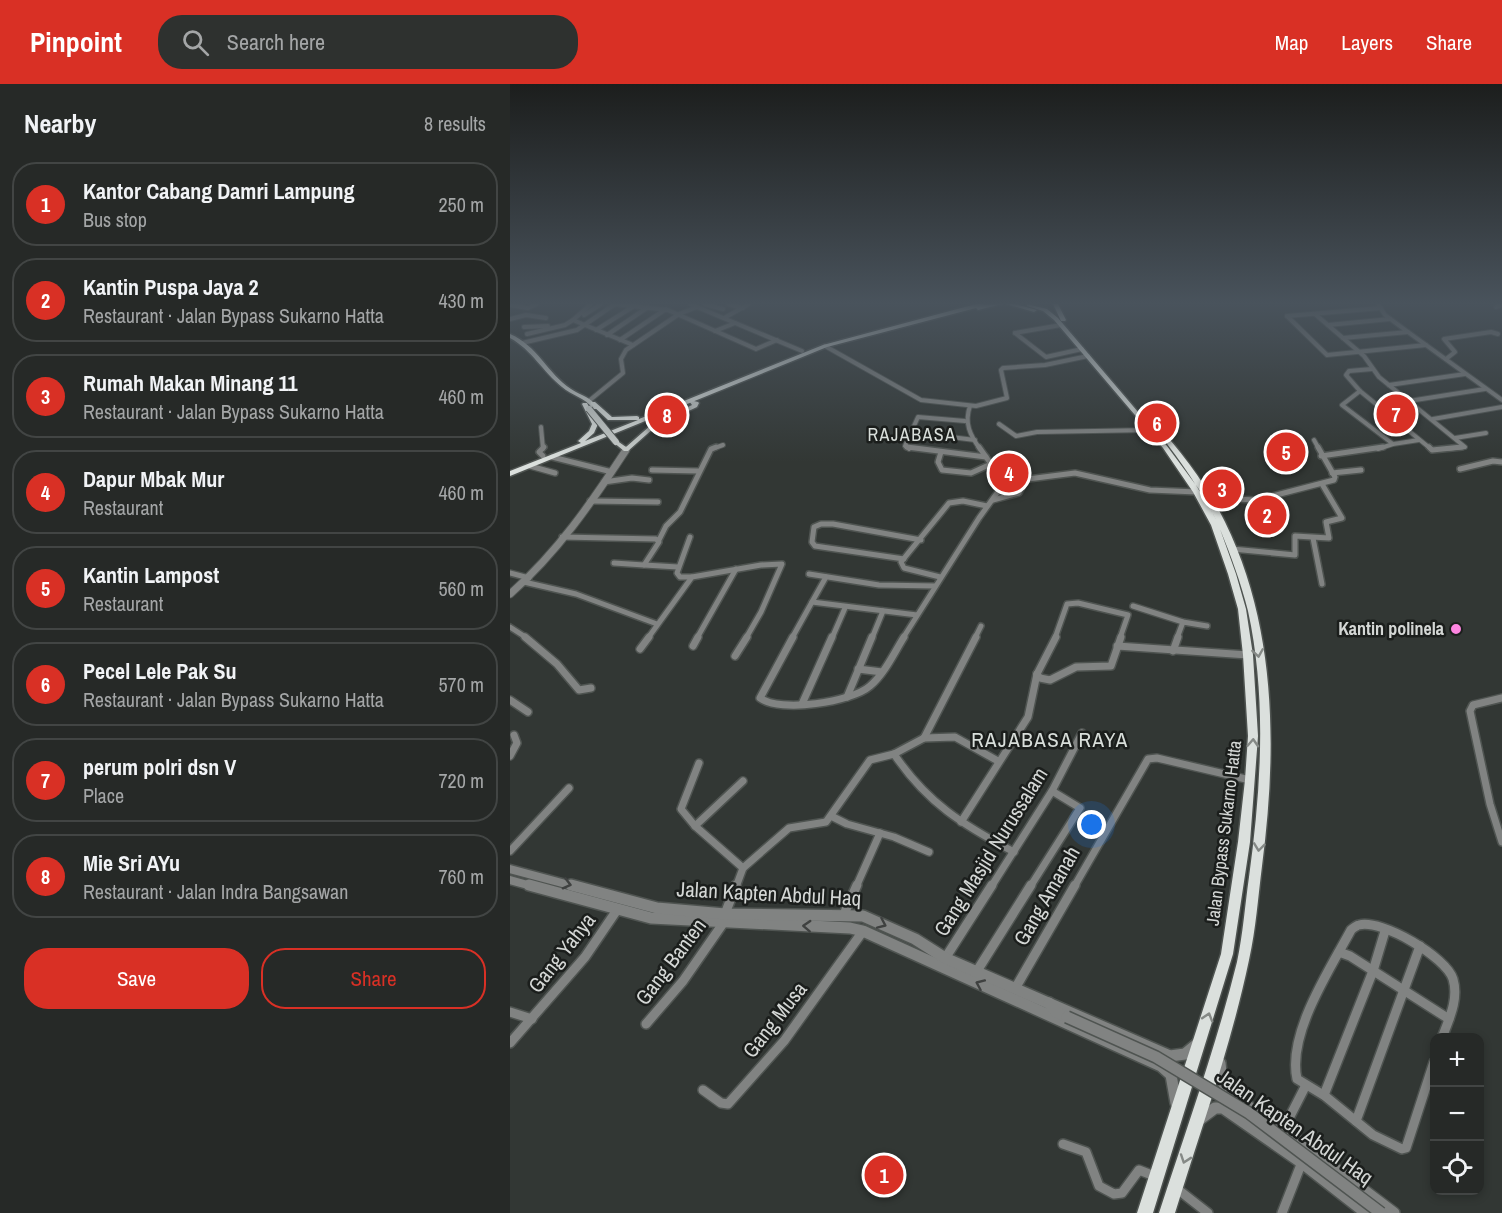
<!DOCTYPE html>
<meta charset="utf-8">
<style>
:root{--surface:#262927;--page:#2e312f;--text:#f1f3f6;--muted:#a4a6a7;--line:#424544;--accent:#d93025}
body{margin:0;font-family:"Archivo Narrow",sans-serif;background:var(--page);color:var(--text)}
.controls{position:absolute;right:18px;bottom:18px;display:grid;overflow:hidden;border-radius:12px;box-shadow:0 3px 9px #0003}
.controls button{width:54px;height:54px;display:grid;place-items:center;padding:0;border:0;border-bottom:2px solid var(--line);background:var(--surface);color:var(--text);font:30px sans-serif}
.you{position:absolute;left:582px;top:741px;width:21px;height:21px;margin:-15px;border:4px solid #fff;border-radius:50%;background:#1a73e8;box-shadow:0 0 0 9px #1a73e833}
.badge{display:grid;place-items:center;width:39px;height:39px;border-radius:50%;background:var(--accent);color:#fff;font-size:20px;font-weight:700}
.pin{position:absolute;translate:-50% -50%;border:3px solid #fff;box-shadow:0 2px 6px #0006}
.list{margin:0;padding:0;list-style:none}
h2{display:flex;justify-content:space-between;align-items:center;height:78px;margin:0;padding:0 24px;font-size:26px}
h2 small{font-size:20px;font-weight:400;color:var(--muted)}
.list li{display:grid;grid-template-columns:39px 1fr auto;gap:18px;align-items:center;box-sizing:border-box;height:84px;margin:0 12px 12px;padding:0 12px;border:2px solid var(--line);border-radius:24px}
.list b{display:block;font-size:22px;white-space:nowrap}
.list p{margin:0;font-size:20px;white-space:nowrap;color:var(--muted)}
.list em{font-size:20px;font-style:normal;color:var(--muted)}
.actions{display:flex;gap:12px;padding:18px 24px}
.actions a{flex:1;padding:14px 0;border:2px solid var(--accent);border-radius:24px;text-align:center;font-size:21px;color:var(--accent)}
.actions .main{background:var(--accent);color:#fff}
.icon{flex:none;width:33px;height:33px;fill:none;stroke:currentColor;stroke-width:2;stroke-linecap:round;stroke-linejoin:round}
.map{position:relative;flex:none;width:992px;height:1129px;overflow:hidden}
header{display:flex;align-items:center;gap:36px;box-sizing:border-box;height:84px;padding:0 30px;background:var(--accent);color:#fff}
header strong{font-size:28px}
nav{display:flex;gap:33px;margin-inline-start:auto;font-size:21px}
.search{width:420px;height:54px;background:var(--page);display:flex;align-items:center;gap:15px;box-sizing:border-box;padding:0 21px;border-radius:24px;color:var(--muted);font-size:22px}
main{display:flex}
aside{flex:1;background:var(--surface)}
.map>svg:first-child{display:block}
.lines{fill:none;stroke-linecap:round;stroke-linejoin:round}
.minor-far3-casing{stroke:#4f5451;stroke-width:6}
.minor-far2-casing{stroke:#4f5451;stroke-width:8}
.minor-far1-casing{stroke:#4f5451;stroke-width:10}
.minor-casing{stroke:#4f5451;stroke-width:12}
.tertiary-far2-casing{stroke:#4f5451;stroke-width:9}
.tertiary-far1-casing{stroke:#4f5451;stroke-width:11}
.tertiary-casing{stroke:#4f5451;stroke-width:14}
.primary-casing{stroke:#4f5451;stroke-width:3}
.trunk-casing{stroke:#4f5451;stroke-width:3}
.minor-far3{stroke:#818382;stroke-width:4}
.minor-far2{stroke:#818382;stroke-width:5}
.minor-far1{stroke:#818382;stroke-width:7}
.minor{stroke:#818382;stroke-width:9}
.tertiary-far2{stroke:#818382;stroke-width:7}
.tertiary-far1{stroke:#818382;stroke-width:8}
.tertiary{stroke:#818382;stroke-width:11}
.primary{fill:#ccd1ce;fill-rule:evenodd}
.trunk{fill:#dbe0dd;fill-rule:evenodd}
.tertiary-bridge-casing{stroke:#4f5451;stroke-width:14;stroke-linecap:butt}
.primary-bridge-casing{stroke:#4f5451;stroke-width:8;stroke-linecap:butt}
.tertiary-bridge{stroke:#818382;stroke-width:11}
.primary-bridge{stroke:#ccd1ce;stroke-width:6}
.oneway{stroke:#858986}
.oneway2{stroke:#3f4140}
.poi-dot{fill:#fe86e1;stroke:#1b1e1c;stroke-width:2}
.labels{text-anchor:middle;stroke-width:5;stroke-linejoin:round;paint-order:stroke}
.far-quarter-label{font-size:18px;letter-spacing:1.5px;fill:#d8deda;stroke:#1b1e1c}
.poi-label{font-size:18px;font-weight:bold;fill:#d4d7d5;stroke:#1b1e1c;text-anchor:end}
.street-label{font-size:18px;fill:#d4d7d5;stroke:#1b1e1c}
.quarter-label{font-size:21px;letter-spacing:1.5px;fill:#d8deda;stroke:#1b1e1c}
.near-street-label{font-size:21px;fill:#d4d7d5;stroke:#1b1e1c}
</style>
<header>
<strong>Pinpoint</strong>
<div class="search"><svg class="icon" aria-label="search" viewBox="0 0 24 24"><circle cx="10" cy="10" r="6"/><path d="M15 15l6 6"/></svg>Search here</div>
<nav><a>Map</a><a>Layers</a><a>Share</a></nav>
</header>
<main>
<aside>
<h2>Nearby<small>8 results</small></h2>
<ul class="list">
<li><span class="badge">1</span><div><b>Kantor Cabang Damri Lampung</b><p>Bus stop</p></div><em>250 m</em></li>
<li><span class="badge">2</span><div><b>Kantin Puspa Jaya 2</b><p>Restaurant · Jalan Bypass Sukarno Hatta</p></div><em>430 m</em></li>
<li><span class="badge">3</span><div><b>Rumah Makan Minang 11</b><p>Restaurant · Jalan Bypass Sukarno Hatta</p></div><em>460 m</em></li>
<li><span class="badge">4</span><div><b>Dapur Mbak Mur</b><p>Restaurant</p></div><em>460 m</em></li>
<li><span class="badge">5</span><div><b>Kantin Lampost</b><p>Restaurant</p></div><em>560 m</em></li>
<li><span class="badge">6</span><div><b>Pecel Lele Pak Su</b><p>Restaurant · Jalan Bypass Sukarno Hatta</p></div><em>570 m</em></li>
<li><span class="badge">7</span><div><b>perum polri dsn V</b><p>Place</p></div><em>720 m</em></li>
<li><span class="badge">8</span><div><b>Mie Sri AYu</b><p>Restaurant · Jalan Indra Bangsawan</p></div><em>760 m</em></li>
</ul>
<div class="actions"><a class="main">Save</a><a>Share</a></div>
</aside>
<div class="map">
<svg width="992" height="1129" viewBox="0 0 992 1129">
<rect width="100%" height="100%" fill="#323734"/>
<g class="lines">
<defs>
<g id="minor-far3">
<polyline points="81,220 63,236 123,261"/>
<polyline points="104,220 158,226 246,265 267,256"/>
<polyline points="180,220 292,267"/>
<polyline points="194,220 213,225"/>
<polyline points="218,220 233,224"/>
<polyline points="0,221 18,224 27,220"/>
<polyline points="986,223 992,221"/>
<polyline points="805,230 854,272 869,293 955,363 935,365"/>
<polyline points="74,231 91,220"/>
<polyline points="777,232 817,271 916,261"/>
<polyline points="777,232 871,224"/>
<polyline points="214,234 239,220"/>
<polyline points="0,235 16,231 36,234"/>
<polyline points="818,241 880,235"/>
<polyline points="14,243 38,242"/>
<polyline points="86,246 124,222"/>
<polyline points="205,247 225,239"/>
<polyline points="898,248 992,316"/>
<polyline points="505,249 536,273 572,265"/>
<polyline points="505,249 551,241"/>
<polyline points="17,250 55,241 63,236"/>
<polyline points="97,251 138,223"/>
<polyline points="833,254 898,248 875,231 868,220"/>
<polyline points="110,256 156,225"/>
<polyline points="12,259 67,246 105,220"/>
<polyline points="315,262 411,316 466,322 497,314 491,286 493,284 535,281 578,272"/>
<polyline points="936,275 945,268 934,255 981,248 988,250"/>
<polyline points="862,285 839,287 836,291 850,307 921,365"/>
<polyline points="879,301 955,290"/>
<polyline points="850,307 832,321 883,360 909,356"/>
<polyline points="80,316 113,289 111,275 116,266 169,230 187,223"/>
<polyline points="899,317 975,305"/>
<path d="M460,322c-6,17 0,29 10,43"/>
<polyline points="923,335 992,323"/>
<polyline points="489,340 506,352 527,348 641,346"/>
<polyline points="31,343 33,365"/>
<polyline points="400,348 465,356"/>
<polyline points="945,354 976,349"/>
<polyline points="804,356 809,365"/>
<polyline points="202,365 213,361"/>
<polyline points="399,365 395,362 408,333 455,337"/>
<polyline points="868,365 883,360"/>
</g>
<g id="minor-far2">
<polyline points="397,363 476,373"/>
<polyline points="919,363 922,366 952,363"/>
<polyline points="431,368 428,378 432,386 461,389 481,380 469,363"/>
<polyline points="33,372 29,368 34,363"/>
<polyline points="811,372 873,363"/>
<polyline points="42,373 102,388"/>
<polyline points="20,382 45,389"/>
<polyline points="950,385 983,377 992,378"/>
<polyline points="142,386 188,387"/>
<polyline points="822,389 851,386"/>
<polyline points="94,398 122,394 139,396"/>
<polyline points="699,414 747,416 824,396 825,393 808,363"/>
<polyline points="483,416 509,409 516,395"/>
<polyline points="80,417 148,418"/>
<polyline points="52,453 146,455 149,458 134,481 168,483"/>
<polyline points="180,453 167,489 170,493 182,493"/>
<polyline points="803,454 812,500"/>
<polyline points="149,456 156,442 170,428 201,365 206,363"/>
<polyline points="722,465 785,471 785,452 819,454 816,438 832,434 812,400"/>
<polyline points="394,475 305,462 302,458 304,443 311,440 323,440 411,456"/>
<polyline points="104,479 134,481"/>
<polyline points="0,489 19,494"/>
<polyline points="299,490 369,501 425,502"/>
<polyline points="430,493 394,484 391,478 439,419 453,417 477,422"/>
<polyline points="14,498 66,510 147,540"/>
<polyline points="302,518 316,493"/>
<polyline points="623,522 673,538 697,542"/>
<polyline points="0,543 17,554"/>
<polyline points="138,554 182,493 251,481 272,480 251,528 236,554"/>
<polyline points="187,554 226,485"/>
<polyline points="282,554 302,518 407,531"/>
<polyline points="322,554 335,524"/>
<polyline points="362,554 373,527"/>
<polyline points="393,554 469,434 487,409 497,402 518,395 565,389 640,406 687,408"/>
<polyline points="465,554 471,542"/>
<polyline points="545,554 557,520 568,519 618,531 610,554"/>
<polyline points="667,554 673,538"/>
</g>
<g id="minor-far1">
<polyline points="15,553 47,580 69,606 81,604"/>
<path d="M283,553l-33,61c20,15 92,4 110,-12 15,-13 24,-33 34,-49"/>
<polyline points="183,562 188,553"/>
<polyline points="607,562 738,571"/>
<polyline points="130,565 139,553"/>
<polyline points="663,567 668,553"/>
<polyline points="225,572 237,553"/>
<polyline points="348,585 372,588"/>
<polyline points="527,590 530,594 540,596 566,583 601,582 611,553"/>
<polyline points="527,590 546,553"/>
<polyline points="337,613 362,553"/>
<polyline points="992,614 963,621 960,627 980,720 992,758"/>
<polyline points="0,616 18,628"/>
<polyline points="292,620 322,553"/>
<polyline points="414,654 445,653 488,677"/>
<path d="M384,670c33,49 69,71 120,98"/>
<polyline points="0,672 7,659 4,651"/>
<polyline points="189,679 171,725 185,742 233,784"/>
<polyline points="321,732 337,740 384,753 419,768"/>
<polyline points="451,738 518,633 527,590"/>
<polyline points="185,742 233,697"/>
<polyline points="0,767 59,704"/>
<polyline points="226,803 233,784 279,744 316,738 360,676 384,670 414,654 466,553"/>
<polyline points="346,803 370,749"/>
<polyline points="481,803 542,707 572,649"/>
<polyline points="520,803 570,724 542,707"/>
<polyline points="564,803 638,675 647,674 740,696"/>
</g>
<g id="minor">
<polyline points="215,830 226,801"/>
<polyline points="334,830 347,801"/>
<polyline points="829,868 840,872 939,935"/>
<polyline points="434,876 482,801"/>
<polyline points="467,887 521,801"/>
<polyline points="506,903 565,801"/>
<polyline points="0,928 22,935"/>
<polyline points="136,940 173,897 214,838"/>
<polyline points="0,959 75,873 107,826"/>
<path d="M924,978l-28,86 -4,1 -29,-14 -48,-39 -28,-17c-10,-45 33,-110 54,-149 1,-1 6,-5 8,-5 23,-6 87,32 94,54 6,20 -4,40 -11,59"/>
<polyline points="193,1006 211,1019 218,1020 274,957 353,847"/>
<polyline points="814,1011 863,887 875,847"/>
<polyline points="846,1037 910,862"/>
<polyline points="773,1046 796,1001"/>
<polyline points="553,1060 576,1068 589,1102 604,1110 612,1109 629,1086 647,1093"/>
<polyline points="666,1104 698,1129"/>
<polyline points="772,1129 792,1078"/>
</g>
<path id="tertiary-far2" d="M0,510c47,-41 82,-92 116,-144"/>
<g id="tertiary-far1">
<polyline points="0,785 67,803"/>
<polyline points="0,796 25,803"/>
</g>
<g id="tertiary">
<polyline points="19,801 141,834 340,844 353,847 651,982 661,991 666,1019"/>
<polyline points="61,801 147,824 215,830 353,832 405,855 435,874 660,972 675,970 687,960"/>
<polyline points="539,919 546,928 557,933"/>
<polyline points="710,979 712,997 719,1009 790,1058 884,1129"/>
<polyline points="689,1036 705,1024 713,1024 792,1079 856,1129"/>
</g>
<g id="primary">
<path d="M0,250c27,11 38,40 61,55 11,7 20,8 27,19l-1,1h-4c-8,-12 -21,-13 -31,-22 -19,-15 -30,-37 -52,-49z"/>
<polygon points="180,316 188,318 189,319 187,323 145,343 118,367 114,367 103,358 106,356 116,363 141,341 182,321 179,317"/>
</g>
<g id="trunk">
<polygon points="466,220 475,220 473,221 492,220 468,226 466,224 317,263 0,392 0,387 71,359 68,357 79,347 82,340 72,320 73,319 77,319 88,340 84,349 75,357 128,336 98,336 81,320 81,318 85,318 102,333 127,332 129,333 129,335 313,261"/>
<polygon points="496,220 505,220 527,226 524,228"/>
<path d="M517,220l20,5 11,9 109,128 34,46 17,31c-19,-36 -41,-68 -67,-99v-2h4c27,31 52,63 70,100 52,106 52,229 37,344 -4,31 -6,63 -13,94 -18,86 -48,169 -74,253h-16c27,-83 57,-166 78,-251 6,-28 8,-57 12,-85 12,-88 18,-179 -1,-266 -7,-28 -17,-55 -28,-82l16,45 10,35 7,46 5,81 -8,106 -17,112 -80,259h-16l84,-259 17,-112 7,-62 3,-44 -5,-81 -5,-46 -10,-35 -17,-49 -18,-33 -30,-44 -109,-128 -11,-9 -16,-5z"/>
<polygon points="543,220 548,220 556,236 555,237 551,237"/>
</g>
</defs>
<use href="#minor-far3" class="minor-far3-casing"/>
<use href="#minor-far2" class="minor-far2-casing"/>
<use href="#minor-far1" class="minor-far1-casing"/>
<use href="#minor" class="minor-casing"/>
<use href="#tertiary-far2" class="tertiary-far2-casing"/>
<use href="#tertiary-far1" class="tertiary-far1-casing"/>
<use href="#tertiary" class="tertiary-casing"/>
<use href="#primary" class="primary-casing"/>
<use href="#trunk" class="trunk-casing"/>
<use href="#minor-far3" class="minor-far3"/>
<use href="#minor-far2" class="minor-far2"/>
<use href="#minor-far1" class="minor-far1"/>
<use href="#minor" class="minor"/>
<use href="#tertiary-far2" class="tertiary-far2"/>
<use href="#tertiary-far1" class="tertiary-far1"/>
<use href="#tertiary" class="tertiary"/>
<use href="#primary" class="primary"/>
<use href="#trunk" class="trunk"/>
<defs>
<polyline id="tertiary-bridge" points="557,933 646,973 739,1029 871,1129"/>
<polyline id="primary-bridge" points="79,325 106,358"/>
</defs>
<use href="#tertiary-bridge" class="tertiary-bridge-casing"/>
<use href="#primary-bridge" class="primary-bridge-casing"/>
<use href="#tertiary-bridge" class="tertiary-bridge"/>
<use href="#primary-bridge" class="primary-bridge"/>
</g>
<defs><path id="oneway-chevron" d="M-2-3.5L2.5 0L-2 3.5" fill="none" stroke-width="1.6" stroke-linecap="round" stroke-linejoin="round" transform="scale(1.5)"/></defs>
<g class="oneway">
<use href="#oneway-chevron" transform="translate(748 569) rotate(81)"/>
<use href="#oneway-chevron" transform="translate(743 659) rotate(-87)"/>
<use href="#oneway-chevron" transform="translate(749 763) rotate(97)"/>
<use href="#oneway-chevron" transform="translate(698 933) rotate(-73)"/>
<use href="#oneway-chevron" transform="translate(675 1075) rotate(109)"/>
</g>
<g class="oneway2">
<use href="#oneway-chevron" transform="translate(57 800) rotate(14)"/>
<use href="#oneway-chevron" transform="translate(372 840) rotate(24)"/>
<use href="#oneway-chevron" transform="translate(297 842) rotate(-177)"/>
<use href="#oneway-chevron" transform="translate(470 900) rotate(-156)"/>
</g>
<linearGradient id="sky" x2="0" y2="1"><stop stop-color="#1c1e1d"/><stop offset="0.58" stop-color="#49535c"/><stop offset="1" stop-color="#49535c" stop-opacity="0"/></linearGradient>
<rect width="992" height="378" fill="url(#sky)"/>
<circle class="poi-dot" cx="946" cy="545" r="6"/>
<g class="labels">
<g class="far-quarter-label">
<text x="402" y="357">RAJABASA</text>
</g>
<g class="poi-label">
<text x="934" y="551">Kantin polinela</text>
</g>
<g class="street-label">
<text transform="translate(714 749) rotate(-83)" y="6">Jalan Bypass Sukarno Hatta</text>
</g>
<g class="quarter-label">
<text x="540" y="663">RAJABASA RAYA</text>
</g>
<g class="near-street-label">
<text transform="translate(481 768) rotate(-58)" y="7">Gang Masjid Nurussalam</text>
<text transform="translate(259 810) rotate(3)" y="7">Jalan Kapten Abdul Haq</text>
<text transform="translate(537 812) rotate(-60)" y="7">Gang Amanah</text>
<text transform="translate(52 869) rotate(-52)" y="7">Gang Yahya</text>
<text transform="translate(161 878) rotate(-53)" y="7">Gang Banten</text>
<text transform="translate(265 936) rotate(-52)" y="7">Gang Musa</text>
<text transform="translate(785 1043) rotate(35)" y="7">Jalan Kapten Abdul Haq</text>
</g>
</g>
</svg>
<div class="controls">
<button>+</button>
<button>−</button>
<button><svg class="icon" aria-label="locate" viewBox="0 0 24 24"><circle cx="12" cy="12" r="6"/><path d="M12 2v4M12 18v4M2 12h4M18 12h4"/></svg></button>
</div>
<div class="you"></div>
<div class="pin badge" style="left:374px;top:1091px">1</div>
<div class="pin badge" style="left:757px;top:431px">2</div>
<div class="pin badge" style="left:712px;top:405px">3</div>
<div class="pin badge" style="left:499px;top:389px">4</div>
<div class="pin badge" style="left:776px;top:368px">5</div>
<div class="pin badge" style="left:647px;top:339px">6</div>
<div class="pin badge" style="left:886px;top:330px">7</div>
<div class="pin badge" style="left:157px;top:331px">8</div>
</div>
</main>
